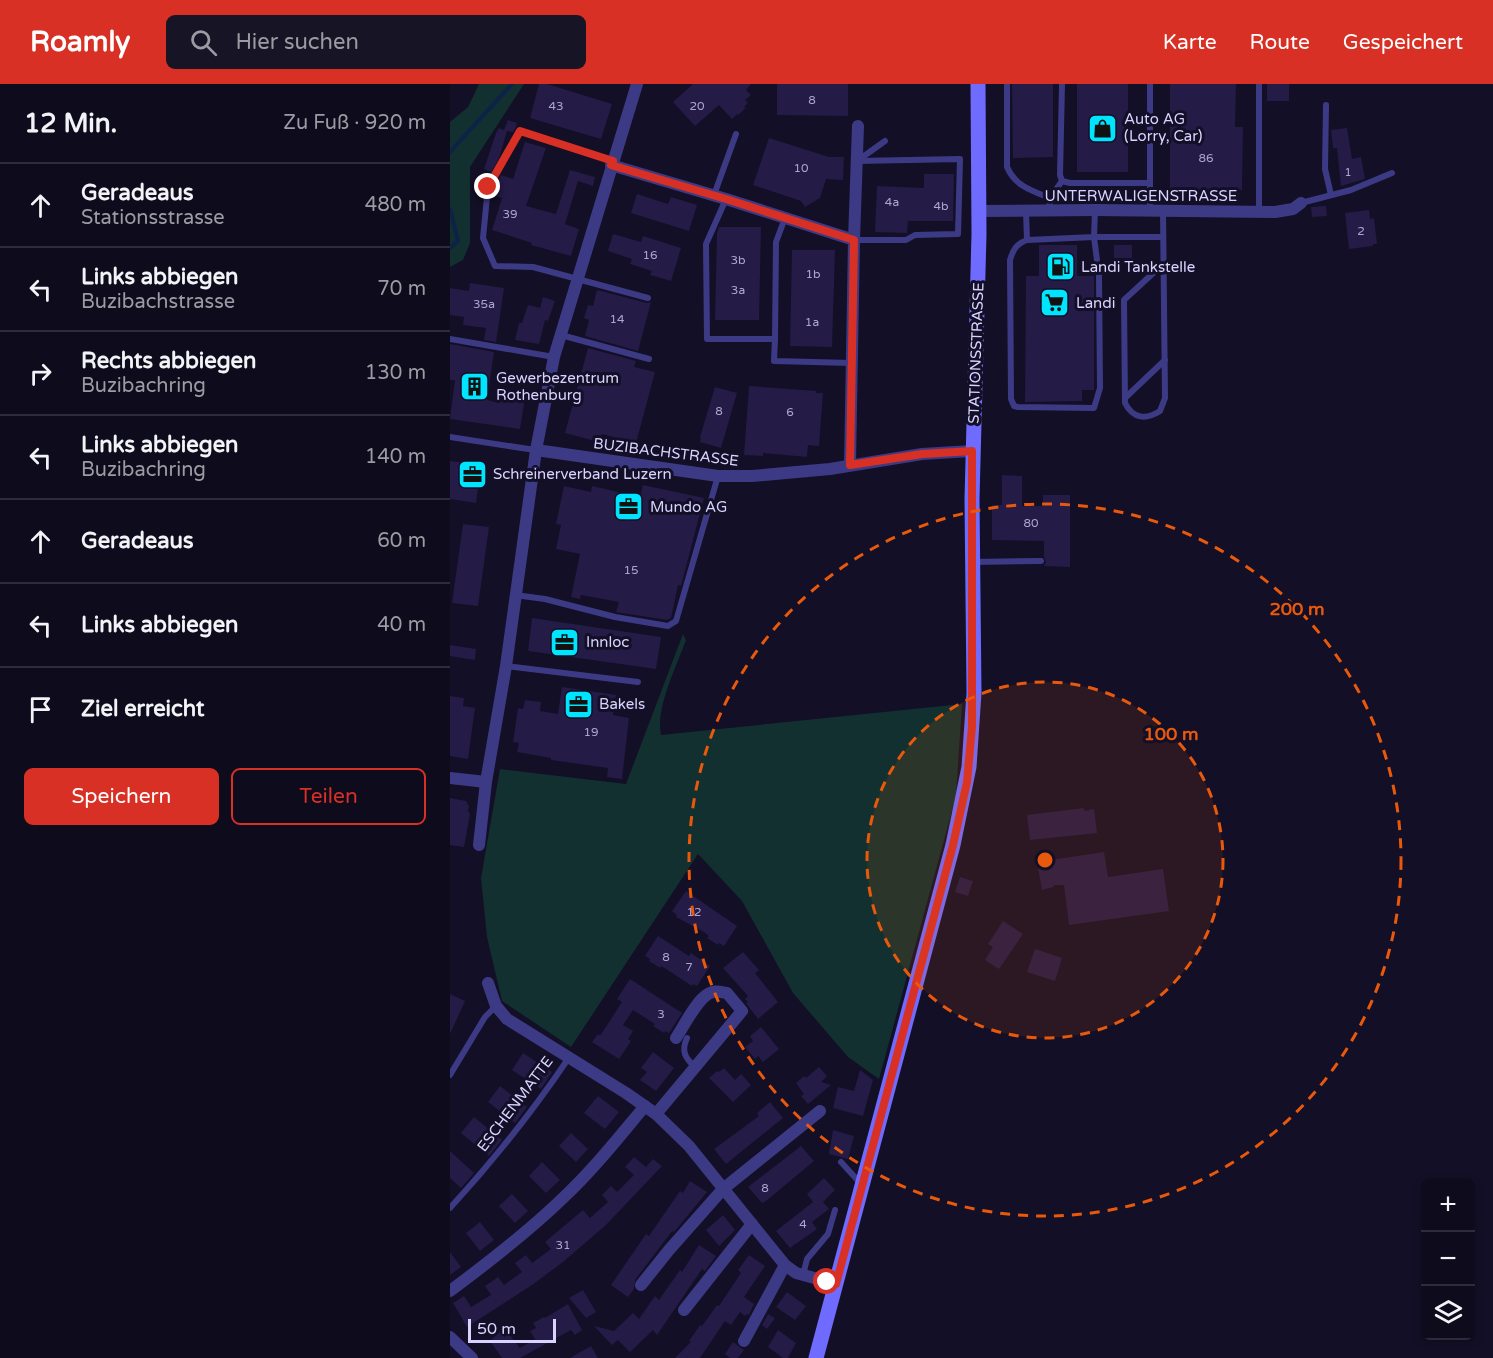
<!DOCTYPE html>
<html lang="de">
<meta charset="utf-8">
<style>
:root{--surface:#0e0b1c;--page:#171425;--text:#f1f3f6;--muted:#9b9ba3;--line:#2e2b3b;--accent:#d93025}
body{margin:0;font-family:"Varela Round",sans-serif;background:var(--page);color:var(--text)}
.controls{position:absolute;right:18px;bottom:18px;display:grid;overflow:hidden;border-radius:9px;box-shadow:0 3px 9px #0003}
.controls button{width:54px;height:54px;display:grid;place-items:center;padding:0;border:0;border-bottom:2px solid var(--line);background:var(--surface);color:var(--text);font:30px sans-serif}
.scale{position:absolute;left:18px;bottom:15px;width:88px;box-sizing:border-box;padding-left:6px;border:3px solid #d9d4ff;border-top:0;font-size:16px;line-height:21px;white-space:nowrap;color:#d9d4ff;-webkit-text-stroke:4px #130f26;paint-order:stroke}
.stop{position:absolute;width:18px;height:18px;margin:-14px;border:4px solid #d93025;border-radius:50%;background:#fff}
.stop.end{background:#d93025;border-color:#fff;box-shadow:0 2px 6px #0008}
.list{margin:0;padding:0;list-style:none}
h2{display:flex;justify-content:space-between;align-items:center;height:78px;margin:0;padding:0 24px;font-size:26px}
h2 small{font-size:20px;font-weight:400;color:var(--muted)}
.list li{display:grid;grid-template-columns:39px 1fr auto;gap:18px;align-items:center;box-sizing:border-box;height:84px;padding:0 24px;border-top:2px solid var(--line)}
.list b{display:block;font-size:22px;white-space:nowrap}
.list p{margin:0;font-size:20px;white-space:nowrap;color:var(--muted)}
.list em{font-size:20px;font-style:normal;color:var(--muted)}
.actions{display:flex;gap:12px;padding:18px 24px}
.actions a{flex:1;padding:14px 0;border:2px solid var(--accent);border-radius:9px;text-align:center;font-size:21px;color:var(--accent)}
.actions .main{background:var(--accent);color:#fff}
.icon{flex:none;width:33px;height:33px;fill:none;stroke:currentColor;stroke-width:2;stroke-linecap:round;stroke-linejoin:round}
.map{position:relative;flex:none;width:1043px;height:1274px;overflow:hidden}
header{display:flex;align-items:center;gap:36px;box-sizing:border-box;height:84px;padding:0 30px;background:var(--accent);color:#fff}
header strong{font-size:28px}
nav{display:flex;gap:33px;margin-inline-start:auto;font-size:21px}
.search{width:420px;height:54px;background:var(--page);display:flex;align-items:center;gap:15px;box-sizing:border-box;padding:0 21px;border-radius:9px;color:var(--muted);font-size:22px}
main{display:flex}
aside{flex:1;background:var(--surface)}
.map>svg:first-child{display:block}
.green{fill:#12302f}
.lines{fill:none;stroke-linecap:round;stroke-linejoin:round}
.stream{stroke:#0c2248;stroke-width:4}
.building{fill:#241b47}
.service{stroke:#3d3a85;stroke-width:6}
.minor{stroke:#3d3a85;stroke-width:12}
.secondary{stroke:#6f6bff;stroke-width:15}
.route{stroke:#d93025;stroke-width:8}
.ring{fill:none;stroke:#e8590c;stroke-width:3;stroke-dasharray:10 8}
.labels{text-anchor:middle;stroke-width:6;stroke-linejoin:round;paint-order:stroke}
.number-label{font-size:12px;fill:#aca6d1}
.poi-label{font-size:15px;fill:#d9d4ff;stroke:#130f26;text-anchor:start}
.street-label{font-size:15px;fill:#d9d4ff;stroke:#130f26}
.centre{fill:#e8590c;stroke:#130f26;stroke-width:3}
.ring-label{font-size:18px;text-anchor:middle;font-weight:bold;fill:#e8590c;stroke:#130f26;stroke-width:6;stroke-linejoin:round;paint-order:stroke}
</style>
<header>
<strong>Roamly</strong>
<div class="search"><svg class="icon" aria-label="search" viewBox="0 0 24 24"><circle cx="10" cy="10" r="6"/><path d="M15 15l6 6"/></svg>Hier suchen</div>
<nav><a>Karte</a><a>Route</a><a>Gespeichert</a></nav>
</header>
<main>
<aside>
<h2>12 Min.<small>Zu Fuß · 920 m</small></h2>
<ul class="list">
<li><svg class="icon" aria-label="ahead" viewBox="0 0 24 24"><path d="M12 20V5M6 11l6-6 6 6"/></svg><div><b>Geradeaus</b><p>Stationsstrasse</p></div><em>480 m</em></li>
<li><svg class="icon" aria-label="left" viewBox="0 0 24 24"><path d="M17 20v-9H6M10 6l-5 5 5 5"/></svg><div><b>Links abbiegen</b><p>Buzibachstrasse</p></div><em>70 m</em></li>
<li><svg class="icon" aria-label="right" viewBox="0 0 24 24"><path d="M7 20v-9h11M14 6l5 5-5 5"/></svg><div><b>Rechts abbiegen</b><p>Buzibachring</p></div><em>130 m</em></li>
<li><svg class="icon" aria-label="left" viewBox="0 0 24 24"><path d="M17 20v-9H6M10 6l-5 5 5 5"/></svg><div><b>Links abbiegen</b><p>Buzibachring</p></div><em>140 m</em></li>
<li><svg class="icon" aria-label="ahead" viewBox="0 0 24 24"><path d="M12 20V5M6 11l6-6 6 6"/></svg><div><b>Geradeaus</b></div><em>60 m</em></li>
<li><svg class="icon" aria-label="left" viewBox="0 0 24 24"><path d="M17 20v-9H6M10 6l-5 5 5 5"/></svg><div><b>Links abbiegen</b></div><em>40 m</em></li>
<li><svg class="icon" aria-label="arrive" viewBox="0 0 24 24"><path d="M6 21V4h12l-3 4 3 4H6"/></svg><div><b>Ziel erreicht</b></div></li>
</ul>
<div class="actions"><a class="main">Speichern</a><a>Teilen</a></div>
</aside>
<div class="map">
<svg width="1043" height="1274" viewBox="0 0 1043 1274">
<rect width="100%" height="100%" fill="#130f26"/>
<g class="green">
<polygon points="29,0 74,0 20,83 20,159 13,176 0,183 0,38 18,23"/>
<path d="M233,550l3,6c-9,25 -31,69 -25,95l301,-31 -6,92 -77,283 -31,-22 -55,-64 -51,-92 -44,-47 -127,193 -69,-46 -15,-64 -6,-59 19,-109 126,15z"/>
</g>
<g class="lines">
<g class="stream">
<polyline points="0,68 62,0"/>
<polyline points="0,125 8,157 0,164"/>
</g>
</g>
<g class="building">
<polygon points="89,0 97,0 162,20 151,55 80,34"/>
<polygon points="243,0 301,0 296,6 301,11 295,16 298,19 294,23 296,24 288,31 287,30 282,35 269,21 245,42 223,18"/>
<polygon points="327,0 398,0 398,32 327,31"/>
<polygon points="562,0 603,0 603,73 563,74"/>
<rect x="627" y="0" width="51" height="88"/>
<polygon points="720,0 786,0 785,43 793,43 792,106 720,105"/>
<rect x="817" y="0" width="22" height="17"/>
<polygon points="58,36 67,39 65,45 63,48 57,47 49,74 41,88 34,85 46,49 49,44 54,46"/>
<polygon points="897,44 902,75 911,73 915,95 891,102 887,64 883,64 881,46"/>
<polygon points="319,54 379,73 394,73 393,96 376,95 370,114 355,123 351,117 303,101"/>
<polygon points="75,58 96,64 76,122 106,130 120,86 145,93 143,102 128,97 115,140 129,145 121,172 81,161 82,159 42,146 52,114 42,111 43,105 51,91 63,95"/>
<polygon points="474,90 504,90 503,137 458,137 457,149 425,148 427,102 474,104"/>
<polygon points="187,110 218,120 221,113 247,121 239,147 181,129"/>
<polygon points="876,122 877,132 862,133 861,123"/>
<polygon points="919,126 920,135 924,134 927,160 923,160 923,162 899,165 895,129"/>
<polygon points="269,143 311,143 309,236 265,236 267,149"/>
<polygon points="163,150 191,158 193,152 231,164 221,197 200,191 202,187 180,180 182,175 158,167"/>
<polygon points="589,161 627,161 627,192 644,192 644,306 632,306 632,317 575,318 576,192 589,192"/>
<rect x="664" y="161" width="18" height="13"/>
<polygon points="342,166 385,166 382,263 340,262"/>
<polygon points="20,199 54,204 46,258 34,256 36,244 13,241 14,233 0,231 0,204 19,207"/>
<polygon points="147,206 197,219 201,218 188,267 135,252 139,236 134,234 138,221 143,222"/>
<polygon points="93,213 105,217 98,237 95,236 89,260 65,256 69,239 72,239 78,221 90,224"/>
<polygon points="0,260 44,268 37,316 49,319 51,310 75,314 70,345 0,335 5,296 0,296"/>
<polygon points="138,264 186,277 184,283 205,288 186,359 152,350 149,358 115,349"/>
<polygon points="299,302 366,307 366,309 373,309 369,362 358,361 357,373 313,369 313,372 294,371"/>
<polygon points="265,303 287,309 271,364 250,358 251,354 250,353"/>
<polygon points="0,377 31,381 26,419 0,415"/>
<polygon points="552,391 572,392 572,422 593,422 593,411 620,411 620,483 594,482 596,478 594,473 594,457 542,456 542,421 552,421"/>
<polygon points="193,401 254,414 231,502 228,501 221,534 217,536 166,528 169,518 131,511 130,515 121,513 130,470 106,465 111,441 106,440 114,402 141,408 142,402 190,413"/>
<polygon points="13,440 39,443 28,522 2,519"/>
<polygon points="82,534 211,553 206,585 78,567"/>
<polygon points="0,561 26,565 25,576 0,572"/>
<polygon points="112,603 166,611 163,631 179,634 172,695 157,693 158,684 101,676 101,674 67,668 69,659 63,658 68,624 73,625 75,616 91,618 90,627 108,630"/>
<polygon points="0,612 14,614 13,622 25,624 18,675 0,672"/>
<polygon points="0,714 16,717 19,722 18,727 20,730 14,763 0,761"/>
<polygon points="634,724 634,727 644,725 647,749 580,756 577,731"/>
<polygon points="654,768 658,793 713,785 719,827 619,841 614,801 604,801 603,803 592,806 587,778"/>
<polygon points="510,793 523,797 518,812 505,808"/>
<polygon points="236,807 287,842 274,862 269,859 268,861 257,854 259,852 254,848 226,833 227,831 222,827"/>
<polygon points="553,837 573,850 549,885 535,876 543,863 538,860"/>
<polygon points="208,852 239,872 241,869 260,882 247,902 243,900 242,902 216,885 211,882 210,884 199,877 200,875 195,872"/>
<polygon points="585,865 612,874 605,897 577,888"/>
<polygon points="293,868 309,886 305,889 328,918 308,935 296,919 298,918 295,915 298,912 273,884"/>
<polygon points="180,895 232,929 219,949 215,947 214,949 203,942 205,940 183,926 173,941 183,947 178,955 181,957 169,975 142,958 148,950 150,952 172,918 167,915"/>
<polygon points="0,910 15,917 0,950"/>
<polygon points="311,943 329,965 313,978 308,972 305,975 295,963 303,957 300,952"/>
<polygon points="203,968 224,984 206,1007 190,996 197,988 191,984"/>
<polygon points="73,969 102,988 91,1005 62,986"/>
<polygon points="369,983 377,992 371,998 381,1001 358,1020 351,1012 354,1010 346,999 354,992 356,994"/>
<polygon points="274,984 285,996 291,990 301,1001 283,1018 259,994 267,987 269,988"/>
<polygon points="410,986 423,996 413,1032 383,1024 388,1003 404,1007"/>
<polygon points="50,1002 77,1023 65,1039 38,1018"/>
<polygon points="148,1012 169,1028 155,1045 134,1029"/>
<polygon points="320,1018 333,1034 276,1080 264,1065 309,1032 307,1029"/>
<polygon points="24,1033 52,1056 39,1072 11,1049"/>
<polygon points="383,1046 404,1052 398,1075 379,1070"/>
<polygon points="121,1049 138,1065 126,1078 109,1062"/>
<polygon points="351,1062 364,1077 316,1117 312,1119 298,1103"/>
<polygon points="0,1067 24,1089 11,1104 0,1094"/>
<polygon points="184,1073 196,1083 203,1075 212,1082 156,1141 113,1178 82,1201 17,1243 3,1219 14,1212 21,1223 41,1211 35,1202 48,1193 54,1201 72,1188 65,1179 76,1171 82,1179 101,1165 95,1158 133,1126 140,1134 158,1118 152,1111 161,1102 167,1108 184,1091 175,1083"/>
<polygon points="92,1078 110,1096 96,1109 79,1092"/>
<polygon points="374,1094 385,1106 373,1118 379,1125 362,1138 367,1145 340,1164 326,1147 363,1118 357,1110"/>
<polygon points="240,1097 257,1108 224,1148 222,1147 185,1196 184,1205 178,1213 161,1201 196,1150 199,1152 230,1107 233,1109"/>
<polygon points="62,1110 78,1127 65,1139 49,1122"/>
<polygon points="273,1131 285,1146 269,1162 256,1146"/>
<polygon points="30,1138 44,1156 30,1167 16,1149"/>
<polygon points="249,1161 266,1172 255,1187 252,1185 207,1251 203,1246 180,1268 168,1256 162,1261 144,1242 164,1247 183,1229 189,1235 205,1212 209,1216 230,1186 232,1188"/>
<polygon points="0,1168 11,1183 0,1191"/>
<polygon points="299,1171 315,1182 294,1213 304,1220 299,1231 297,1230 295,1232 290,1228 281,1241 275,1237 250,1274 225,1274 241,1258 239,1257 250,1241 252,1242 267,1221 269,1222 291,1189 288,1186"/>
<polygon points="133,1206 146,1228 136,1234 119,1214"/>
<polygon points="337,1208 356,1222 345,1236 326,1223"/>
<polygon points="118,1220 132,1246 125,1251 121,1246 70,1274 52,1274 40,1257 50,1248 54,1253 59,1250 70,1264 85,1255 80,1247 86,1244 83,1239 94,1233 95,1234"/>
<polygon points="318,1230 325,1234 317,1245 312,1241"/>
<polygon points="328,1246 346,1259 338,1274 333,1274 318,1263"/>
<polygon points="283,1258 294,1266 288,1274 280,1274 275,1270"/>
<polygon points="141,1262 148,1274 120,1274"/>
</g>
<g class="lines">
<g class="service">
<path d="M557,0v83c8,19 25,24 43,31"/>
<polyline points="612,0 610,91 612,97 620,99 700,99"/>
<polyline points="700,0 700,126"/>
<polyline points="876,21 875,85 881,111"/>
<polyline points="163,77 70,47 38,103 33,154 45,182 83,183 198,214"/>
<polyline points="407,77 435,57"/>
<polyline points="264,111 286,50"/>
<polyline points="276,115 256,160 257,255 325,255 326,158 335,134"/>
<polyline points="851,119 901,106 942,89"/>
<polyline points="598,126 602,111 612,97"/>
<path d="M576,127l1,29c-11,4 -14,10 -17,20l1,139 3,7 4,1 76,1 6,-20 -1,-112 -5,-39h69"/>
<path d="M713,127l2,187 -5,13c-14,9 -27,8 -35,-8l-1,-103 39,-36"/>
<polyline points="809,128 809,0"/>
<polyline points="404,156 456,156 465,151 508,150 510,75 407,77"/>
<polyline points="577,156 644,153 645,126"/>
<polyline points="111,251 199,275"/>
<polyline points="0,255 104,273"/>
<polyline points="325,255 324,277 401,279"/>
<polyline points="675,314 715,276"/>
<polyline points="0,353 85,366"/>
<polyline points="522,478 591,477"/>
<polyline points="65,511 95,515 165,533 218,542 226,537 268,392"/>
<polyline points="56,582 188,598"/>
<path d="M237,954c-6,13 -2,20 8,29"/>
<polyline points="0,991 35,933 46,922"/>
<polyline points="391,1078 412,1101"/>
<path d="M0,1124c43,-47 83,-97 118,-149"/>
<polyline points="353,1191 357,1175 378,1150 385,1126"/>
</g>
<g class="minor">
<polyline points="161,81 276,115 404,156"/>
<polyline points="529,127 645,126 825,128 843,125 851,119"/>
<polyline points="86,366 268,392 302,392 380,385 472,370 522,367"/>
<polyline points="400,381 404,156 408,42"/>
<polyline points="0,694 36,698"/>
<polyline points="29,761 36,698 56,582 86,366 104,273 187,0"/>
<polyline points="38,899 46,922 57,935 176,1009 206,1030 239,1062 335,1181 346,1189 386,1200"/>
<path d="M206,1030l86,-103 -15,-18c-6,-1 -13,-3 -19,1 -12,7 -24,32 -32,44"/>
<polyline points="191,1201 219,1166 273,1105 370,1027"/>
<path d="M0,1207c39,-29 78,-59 113,-93 30,-28 56,-61 82,-92"/>
<polyline points="234,1226 302,1140"/>
<polyline points="0,1253 22,1274"/>
<polyline points="294,1257 335,1181"/>
</g>
<polyline class="secondary" points="366,1274 503,761 519,683 524,609 522,415 529,150 528,0"/>
</g>
<g class="lines">
<polyline class="route" points="38,103 70,47 163,77 161,81 276,115 404,156 400,381 472,370 522,367 522,643 517,698 503,761 386,1200 377,1198"/>
</g>
<circle cx="595" cy="776" r="178" fill="#e8590c" fill-opacity=".12"/>
<g class="ring">
<circle cx="595" cy="776" r="178"/>
<circle cx="595" cy="776" r="356"/>
</g>
<defs>
<symbol id="shop-square" viewBox="-11 -11 22 22"><rect x="-9" y="-9" width="18" height="18" rx="4" fill="#00e5ff" stroke="#130f26"/><path d="M-5-2.5h2.3a2.7 3.5 0 0 1 5.4 0H5L5.5 6h-11ZM-1.5-2.5h3a1.5 2.3 0 0 0-3 0Z" fill="#111"/></symbol>
<symbol id="fuel-square" viewBox="-11 -11 22 22"><rect x="-9" y="-9" width="18" height="18" rx="4" fill="#00e5ff" stroke="#130f26"/><path d="M-5.5-6h7V0h2V4h1.3V-2.5L3-4.5l.8-.8L6-3V5H2.5V1h-1V6h-7ZM-4.2-4.7v3.2H.2V-4.7Z" fill="#111"/></symbol>
<symbol id="supermarket-square" viewBox="-11 -11 22 22"><rect x="-9" y="-9" width="18" height="18" rx="4" fill="#00e5ff" stroke="#130f26"/><path d="M-6-5.5h2.5l.6 2H6L4.5 2H-2.5L-4.4-4H-6ZM-1.5 3.2a1.3 1.3 0 1 0 .1 0ZM3 3.2a1.3 1.3 0 1 0 .1 0Z" fill="#111"/></symbol>
<symbol id="building-square" viewBox="-11 -11 22 22"><rect x="-9" y="-9" width="18" height="18" rx="4" fill="#00e5ff" stroke="#130f26"/><path d="M-4-6H4V6H1V3H-1V6H-4ZM-2.5-4.3h1.7v1.8h-1.7ZM.8-4.3h1.7v1.8H.8ZM-2.5-1h1.7V.8h-1.7ZM.8-1h1.7V.8H.8Z" fill="#111"/></symbol>
<symbol id="office-square" viewBox="-11 -11 22 22"><rect x="-9" y="-9" width="18" height="18" rx="4" fill="#00e5ff" stroke="#130f26"/><path d="M-6-3h4V-5.5h4V-3h4V5H-6ZM-1-4.5V-3h2v-1.5ZM-6 0V1H6V0Z" fill="#111"/></symbol>
</defs>
<g fill-rule="evenodd">
<use href="#shop-square" x="636" y="28" width="33" height="33"/>
<use href="#fuel-square" x="594" y="166" width="33" height="33"/>
<use href="#supermarket-square" x="588" y="202" width="33" height="33"/>
<use href="#building-square" x="8" y="286" width="33" height="33"/>
<use href="#office-square" x="6" y="374" width="33" height="33"/>
<use href="#office-square" x="162" y="406" width="33" height="33"/>
<use href="#office-square" x="98" y="542" width="33" height="33"/>
<use href="#office-square" x="112" y="604" width="33" height="33"/>
</g>
<g class="labels">
<g class="number-label">
<text x="362" y="20">8</text>
<text x="106" y="26">43</text>
<text x="247" y="26">20</text>
<text x="756" y="78">86</text>
<text x="351" y="88">10</text>
<text x="898" y="92">1</text>
<text x="442" y="122">4a</text>
<text x="491" y="126">4b</text>
<text x="60" y="134">39</text>
<text x="911" y="151">2</text>
<text x="200" y="175">16</text>
<text x="288" y="180">3b</text>
<text x="363" y="194">1b</text>
<text x="288" y="210">3a</text>
<text x="34" y="224">35a</text>
<text x="167" y="239">14</text>
<text x="362" y="242">1a</text>
<text x="269" y="331">8</text>
<text x="340" y="332">6</text>
<text x="581" y="443">80</text>
<text x="181" y="490">15</text>
<text x="141" y="652">19</text>
<text x="244" y="832">12</text>
<text x="216" y="877">8</text>
<text x="239" y="887">7</text>
<text x="211" y="934">3</text>
<text x="315" y="1108">8</text>
<text x="353" y="1144">4</text>
<text x="113" y="1165">31</text>
</g>
<g class="poi-label">
<text x="674" y="40">Auto AG<tspan x="674" dy="17">(Lorry, Car)</tspan></text>
<text x="631" y="188">Landi Tankstelle</text>
<text x="626" y="224">Landi</text>
<text x="46" y="299">Gewerbezentrum<tspan x="46" dy="17">Rothenburg</tspan></text>
<text x="43" y="395">Schreinerverband Luzern</text>
<text x="200" y="428">Mundo AG</text>
<text x="136" y="563">Innloc</text>
<text x="149" y="625">Bakels</text>
</g>
<g class="street-label">
<text x="691" y="117">UNTERWALIGENSTRASSE</text>
<text transform="translate(526 269) rotate(-88)" y="5">STATIONSSTRASSE</text>
<text transform="translate(216 368) rotate(7)" y="5">BUZIBACHSTRASSE</text>
<text transform="translate(65 1020) rotate(-53)" y="5">ESCHENMATTE</text>
</g>
</g>
<circle cx="595" cy="776" r="9" class="centre"/>
<g class="ring-label">
<text x="847" y="531">200 m</text>
<text x="721" y="656">100 m</text>
</g>
</svg>
<div class="controls">
<button>+</button>
<button>−</button>
<button><svg class="icon" aria-label="layers" viewBox="0 0 24 24"><path d="M12 4l9 5-9 5-9-5zM3 14l9 5 9-5"/></svg></button>
</div>
<div class="scale">50 m</div>
<div class="stop" style="left:377px;top:1198px"></div>
<div class="stop end" style="left:38px;top:103px"></div>
</div>
</main>
